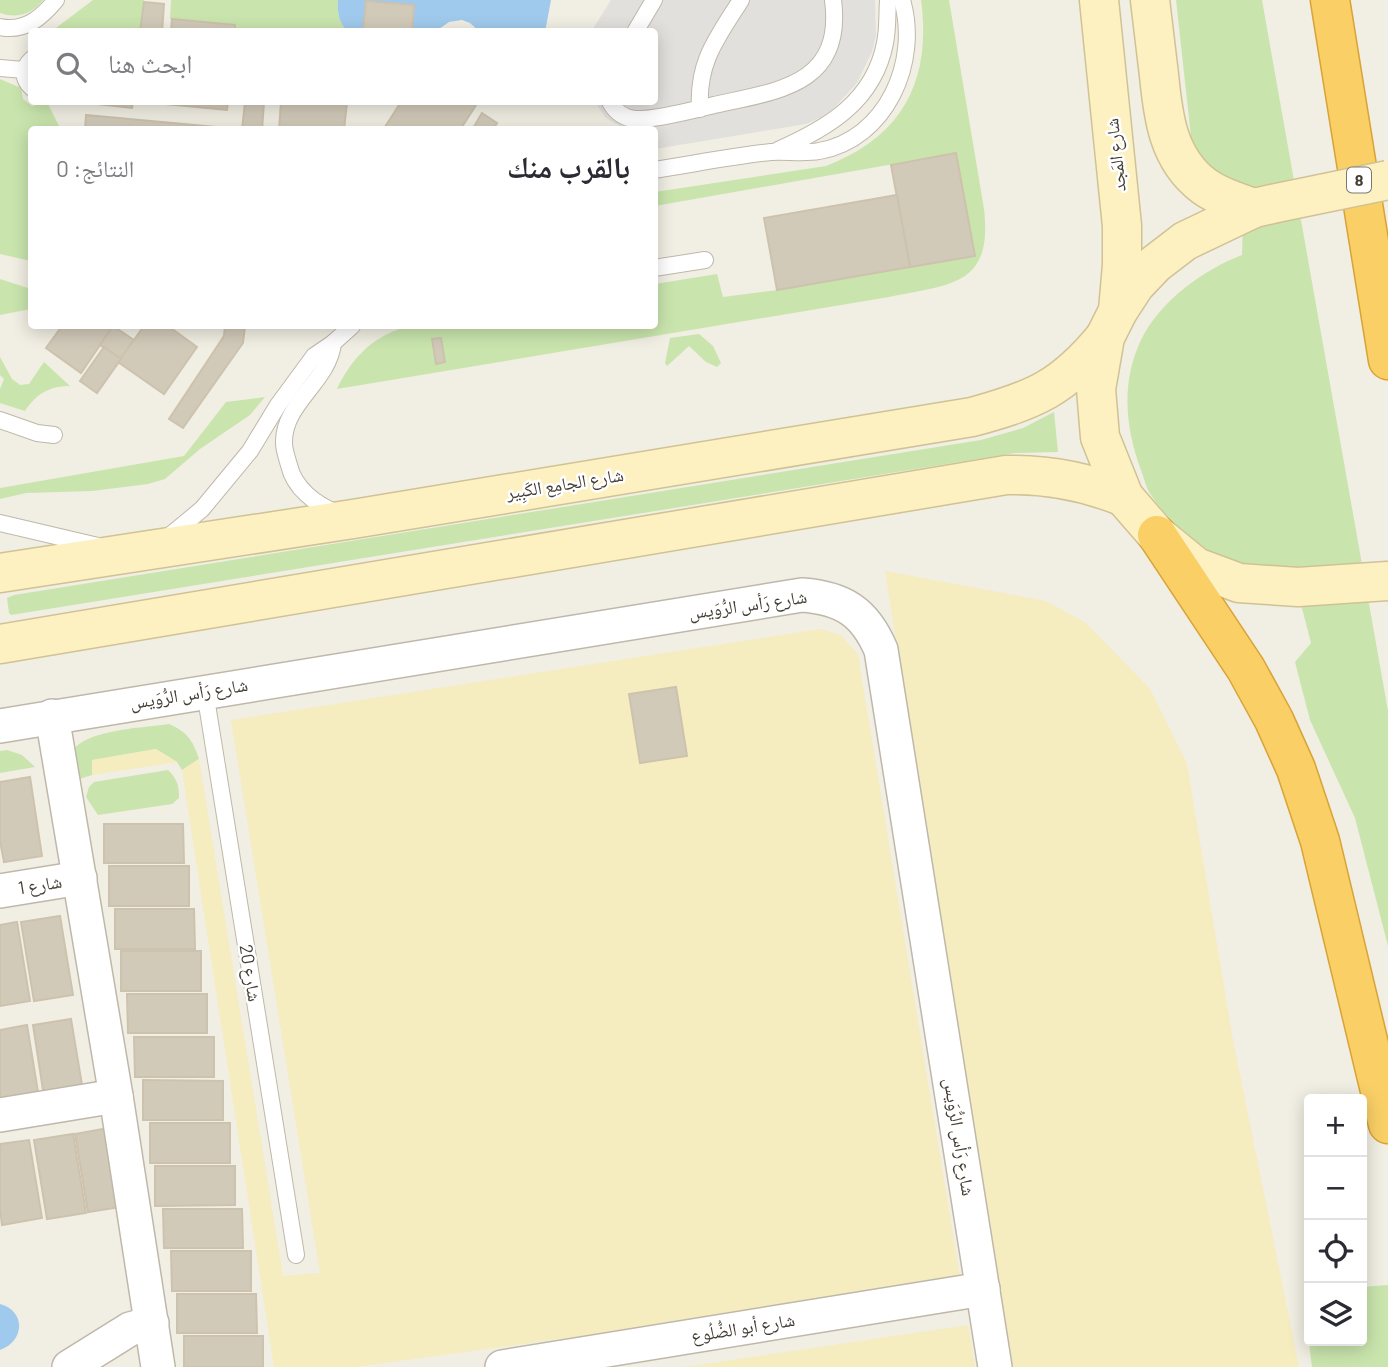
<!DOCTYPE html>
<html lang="ar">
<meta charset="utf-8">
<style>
:root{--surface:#fff;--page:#f2f2f3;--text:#2b2b33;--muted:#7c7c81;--line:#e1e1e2}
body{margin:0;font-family:Barlow,"Noto Naskh Arabic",sans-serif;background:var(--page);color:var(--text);direction:rtl}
.controls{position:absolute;right:21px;bottom:21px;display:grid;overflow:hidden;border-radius:7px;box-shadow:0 4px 18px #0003}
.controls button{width:63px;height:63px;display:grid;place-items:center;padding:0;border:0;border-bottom:2px solid var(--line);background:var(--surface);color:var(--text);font:35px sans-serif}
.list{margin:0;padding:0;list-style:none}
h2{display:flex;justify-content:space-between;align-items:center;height:91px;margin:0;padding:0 28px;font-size:30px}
h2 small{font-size:23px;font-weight:400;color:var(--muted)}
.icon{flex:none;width:38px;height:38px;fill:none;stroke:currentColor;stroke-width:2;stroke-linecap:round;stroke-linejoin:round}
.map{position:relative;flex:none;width:1388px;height:1367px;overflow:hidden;direction:ltr}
.search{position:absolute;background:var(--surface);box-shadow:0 4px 18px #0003;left:28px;top:28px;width:630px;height:77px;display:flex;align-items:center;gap:18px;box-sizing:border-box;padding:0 24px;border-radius:7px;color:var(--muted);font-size:26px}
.panel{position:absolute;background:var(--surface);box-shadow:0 4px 18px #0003;left:28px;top:126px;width:630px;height:203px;border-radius:7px;direction:rtl}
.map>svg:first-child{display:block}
.green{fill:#c9e5ad}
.sand{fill:#f5ecbf}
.parking{fill:#e2e0dc}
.water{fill:#a0caed}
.building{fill:#d2cab9;stroke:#cdc2ad;stroke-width:2}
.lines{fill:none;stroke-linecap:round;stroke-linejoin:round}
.lane-casing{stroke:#bfb8aa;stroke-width:18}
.street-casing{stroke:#bfb8aa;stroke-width:36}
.secondary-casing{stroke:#d0c294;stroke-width:41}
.highway-casing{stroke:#d8a337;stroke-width:41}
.lane{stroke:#fff;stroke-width:16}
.street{stroke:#fff;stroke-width:33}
.secondary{stroke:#fdf1c2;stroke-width:38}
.highway{stroke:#f9cf66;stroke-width:38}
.secondary-bridge-casing{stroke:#d0c294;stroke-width:41;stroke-linecap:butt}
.secondary-bridge{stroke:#fdf1c2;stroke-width:38}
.labels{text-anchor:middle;stroke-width:5;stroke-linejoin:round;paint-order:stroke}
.shield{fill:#fff;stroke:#7b7871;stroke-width:2}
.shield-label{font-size:16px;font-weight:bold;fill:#433e34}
.street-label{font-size:18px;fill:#433e34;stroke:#fff}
</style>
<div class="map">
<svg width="1388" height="1367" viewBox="0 0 1388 1367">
<rect width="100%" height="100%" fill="#f1eee3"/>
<g class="green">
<path d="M0,0h43c-11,14 -26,19 -43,13z"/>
<polygon points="93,0 144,0 140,31 52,31"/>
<path d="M171,0h167c-1,12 1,23 9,31h-112v-6l-65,-6z"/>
<path d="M921,0h28l35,209c9,78 -34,75 -95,88l-552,92c15,-32 38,-55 73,-63h244l1,-42 62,-10 6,23 54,-7 197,-34 -18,-103 -301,53v-14l171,-26c76,-29 106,-85 95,-166z"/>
<path d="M1176,0h86l126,711v235l-33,-128 -45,-98 -15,-58 16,-19 -17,-66c-17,-5 -71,-14 -83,-22 -22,-15 -45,-38 -60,-60 -5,-7 -7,-17 -10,-25 -16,-43 -20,-88 0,-130 19,-39 62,-70 101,-85l2,-67 -28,-7 -24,-35z"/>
<polygon points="0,79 21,88 23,99 32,106 47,102 60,128 32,130 31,261 0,254"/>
<polygon points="0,279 31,289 31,309 0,315"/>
<polygon points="699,334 713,346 721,363 717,367 706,362 689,346 667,366 665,363 670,338"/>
<path d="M0,357l12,22 8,6 9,-1 15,-22 26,24c-21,0 -34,8 -45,25l-25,-8v-14l4,-10 -4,-4z"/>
<polygon points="265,397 250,415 200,449 165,479 148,484 92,491 26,493 0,499 0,488 184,456 226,402"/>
<polygon points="1054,412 1058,452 1015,453 11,615 9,613 7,598 14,595 981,440 1023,428"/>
<path d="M169,724c18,8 24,16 30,35l-17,11 -5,-8 -21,-13 -63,11 -1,15 -19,6c-1,-7 -4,-16 -4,-22 5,-30 76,-31 100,-35z"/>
<polygon points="7,750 22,755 35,767 0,773 0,751"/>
<path d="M168,770c9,9 11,15 11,28l-7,6 -74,11 -12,-18 3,-10 5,-5z"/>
<polygon points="1388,1285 1388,1367 1312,1367 1306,1321 1306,1291 1309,1291 1309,1341 1362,1341 1362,1287"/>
</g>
<g class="sand">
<polygon points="885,571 1046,601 1086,623 1150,689 1187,764 1233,1040 1299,1367 1011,1367"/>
<polygon points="821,629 842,636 858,655 961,1284 355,1367 274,1367 182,770 199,759 283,1276 320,1273 231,720"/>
<polygon points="156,749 177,762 92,775 92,760"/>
<polygon points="968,1325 975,1367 685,1367"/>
</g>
<polygon class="parking" points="611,0 875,0 876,35 872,52 857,83 834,108 820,118 806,124 655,149 654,130 643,129 642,125 623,127 614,123 605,117 595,102 654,102 654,32 591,32"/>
<g class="water">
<path d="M338,0h213l-6,32 -66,-1 -9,-8 -8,-3 -13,2 -13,9h-24l2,-26 -48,-4 -3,30h-16c-8,-8 -10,-19 -9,-31z"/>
<path d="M0,1304c26,7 25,37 0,46z"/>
</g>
<g class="building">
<polygon points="366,1 414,5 412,32 363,32"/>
<polygon points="144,2 164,4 162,32 140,32"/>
<polygon points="172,19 235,25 235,32 171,32"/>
<polygon points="79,102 133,102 132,108"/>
<polygon points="165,102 228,102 227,110 164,104"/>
<polygon points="245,102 264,102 262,130 242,130"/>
<polygon points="281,102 347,102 344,130 279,130"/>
<polygon points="401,102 478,102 460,130 383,130"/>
<polygon points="482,113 497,123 493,130 472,130"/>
<polygon points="86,115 226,128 226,130 85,130"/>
<polygon points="956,153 975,256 910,267 891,165"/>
<polygon points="897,195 910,267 777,290 764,218"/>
<polygon points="62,326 113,326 81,373 46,348"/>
<polygon points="113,326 134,340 121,359 100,345"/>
<polygon points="144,326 168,326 197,347 164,394 118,362"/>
<polygon points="225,326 245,326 243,343 183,428 169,419 224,336"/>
<polygon points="441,338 445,362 436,364 432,339"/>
<polygon points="104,347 121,359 97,393 80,381"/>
<polygon points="676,687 687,756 640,763 629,694"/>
<polygon points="30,777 42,856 4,862 0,841 0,782"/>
<polygon points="104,824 183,824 184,863 104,863"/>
<rect x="109" y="866" width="80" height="40"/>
<polygon points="115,909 194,909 195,949 115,949"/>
<polygon points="60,916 73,995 34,1001 21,922"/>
<polygon points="17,922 30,1001 0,1006 0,925"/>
<rect x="121" y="951" width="80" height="40"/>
<polygon points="127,994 207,994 207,1033 128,1033"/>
<polygon points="71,1019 84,1097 45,1103 33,1025"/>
<polygon points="27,1025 40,1104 0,1106 0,1030"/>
<polygon points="134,1037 214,1037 214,1077 135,1077"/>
<polygon points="143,1080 223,1081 223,1120 143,1120"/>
<rect x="150" y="1123" width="80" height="40"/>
<polygon points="114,1127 127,1206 88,1212 75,1134"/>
<polygon points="73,1134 86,1213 47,1219 34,1140"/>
<polygon points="29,1140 42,1218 2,1225 0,1209 0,1144"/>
<polygon points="155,1166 235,1166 235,1205 155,1206"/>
<polygon points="163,1209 242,1209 243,1248 164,1248"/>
<polygon points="171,1251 251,1251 251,1291 172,1291"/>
<polygon points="177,1294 256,1294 257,1333 177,1333"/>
<rect x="184" y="1336" width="79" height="31"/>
</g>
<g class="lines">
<defs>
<g id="lane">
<path d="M0,27c25,5 41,-9 56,-27"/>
<polyline points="635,32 654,0"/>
<path d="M32,59c-10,9 -10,20 0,29"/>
<polyline points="0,68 24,70"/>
<path d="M610,102c5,9 13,16 25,17 21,1 58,-9 79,-14 64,-14 130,-20 119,-105"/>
<path d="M700,109c-3,-47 17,-71 41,-109"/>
<path d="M778,150c50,-22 96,-49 107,-107 3,-14 2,-28 3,-43"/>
<path d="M654,170c39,-6 78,-14 117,-18 16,-1 33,2 48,-1 68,-12 101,-90 83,-151"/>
<polyline points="654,268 705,260"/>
<path d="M333,343c-4,39 -50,60 -49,100 0,7 3,15 5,22 5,23 26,39 48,48"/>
<polyline points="0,420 37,433 54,435"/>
<polyline points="0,523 98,546"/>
<polyline points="167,538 202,509 250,451 278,405 314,356 333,343 352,326"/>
<polyline points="205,692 296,1255"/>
</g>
<g id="street">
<polyline points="52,716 116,1096 158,1367"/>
<path d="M0,726l802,-131c41,3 63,17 79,55l114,717"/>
<polyline points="0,891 80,878"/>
<polyline points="0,1115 116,1096"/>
<polyline points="69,1367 130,1329 152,1323"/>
<polyline points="502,1367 983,1289"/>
</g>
<g id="secondary">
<polyline points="1099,0 1122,226 1122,265 1118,311"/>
<path d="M1150,0c3,25 6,50 9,75 4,42 9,84 45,111 15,11 33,16 50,22"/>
<polyline points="1272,204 1254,208 1185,241 1155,264 1135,285 1118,311 1105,337 1096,389 1100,437 1124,497 1157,535 1196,567 1239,583 1298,587 1388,581"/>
<path d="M0,573l353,-54 619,-102c63,-17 91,-29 133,-80"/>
<path d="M0,644l1006,-169c42,-1 79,6 118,22"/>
</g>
<g id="highway">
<polyline points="1330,0 1388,360"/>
<polyline points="1157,535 1246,669 1274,720 1296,769 1320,841 1388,1124"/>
</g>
</defs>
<use href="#lane" class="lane-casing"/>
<use href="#street" class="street-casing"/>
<use href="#secondary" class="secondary-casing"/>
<use href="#highway" class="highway-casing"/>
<use href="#lane" class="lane"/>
<use href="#street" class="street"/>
<use href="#secondary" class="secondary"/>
<use href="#highway" class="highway"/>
<defs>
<polyline id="secondary-bridge" points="1272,204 1388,180"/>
</defs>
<use href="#secondary-bridge" class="secondary-bridge-casing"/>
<use href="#secondary-bridge" class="secondary-bridge"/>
</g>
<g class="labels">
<rect class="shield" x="1347" y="167.5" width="24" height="25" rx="5"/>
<g class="shield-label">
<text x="1359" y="186">8</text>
</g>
<g class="street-label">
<text transform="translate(1116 155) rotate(-96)" y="6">شارع المَجد</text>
<text transform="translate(565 484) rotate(-9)" y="6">شارع الجامِع الكَبِير</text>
<text transform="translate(748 605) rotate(-8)" y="6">شارع رَأس الرُّوَيس</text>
<text transform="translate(189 694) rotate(-9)" y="6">شارع رَأس الرُّوَيس</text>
<text transform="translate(40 885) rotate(-9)" y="6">شارع 1</text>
<text transform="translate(250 973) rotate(81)" y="6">شارع 20</text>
<text transform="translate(959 1137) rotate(81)" y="6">شارع رَأس الرُّوَيس</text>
<text transform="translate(743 1328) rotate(-9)" y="6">شارع أبو الضُّلُوع</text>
</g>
</g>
</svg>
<div class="controls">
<button>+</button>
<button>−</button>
<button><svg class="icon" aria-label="locate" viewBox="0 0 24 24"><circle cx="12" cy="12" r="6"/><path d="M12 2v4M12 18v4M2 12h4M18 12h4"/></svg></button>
<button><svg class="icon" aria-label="layers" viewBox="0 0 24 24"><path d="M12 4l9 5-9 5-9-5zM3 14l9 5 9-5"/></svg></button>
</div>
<div class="search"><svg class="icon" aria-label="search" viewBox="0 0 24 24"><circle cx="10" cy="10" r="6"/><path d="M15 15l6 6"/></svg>ابحث هنا</div>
<section class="panel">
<h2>بالقرب منك<small>النتائج: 0</small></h2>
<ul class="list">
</ul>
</section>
</div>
